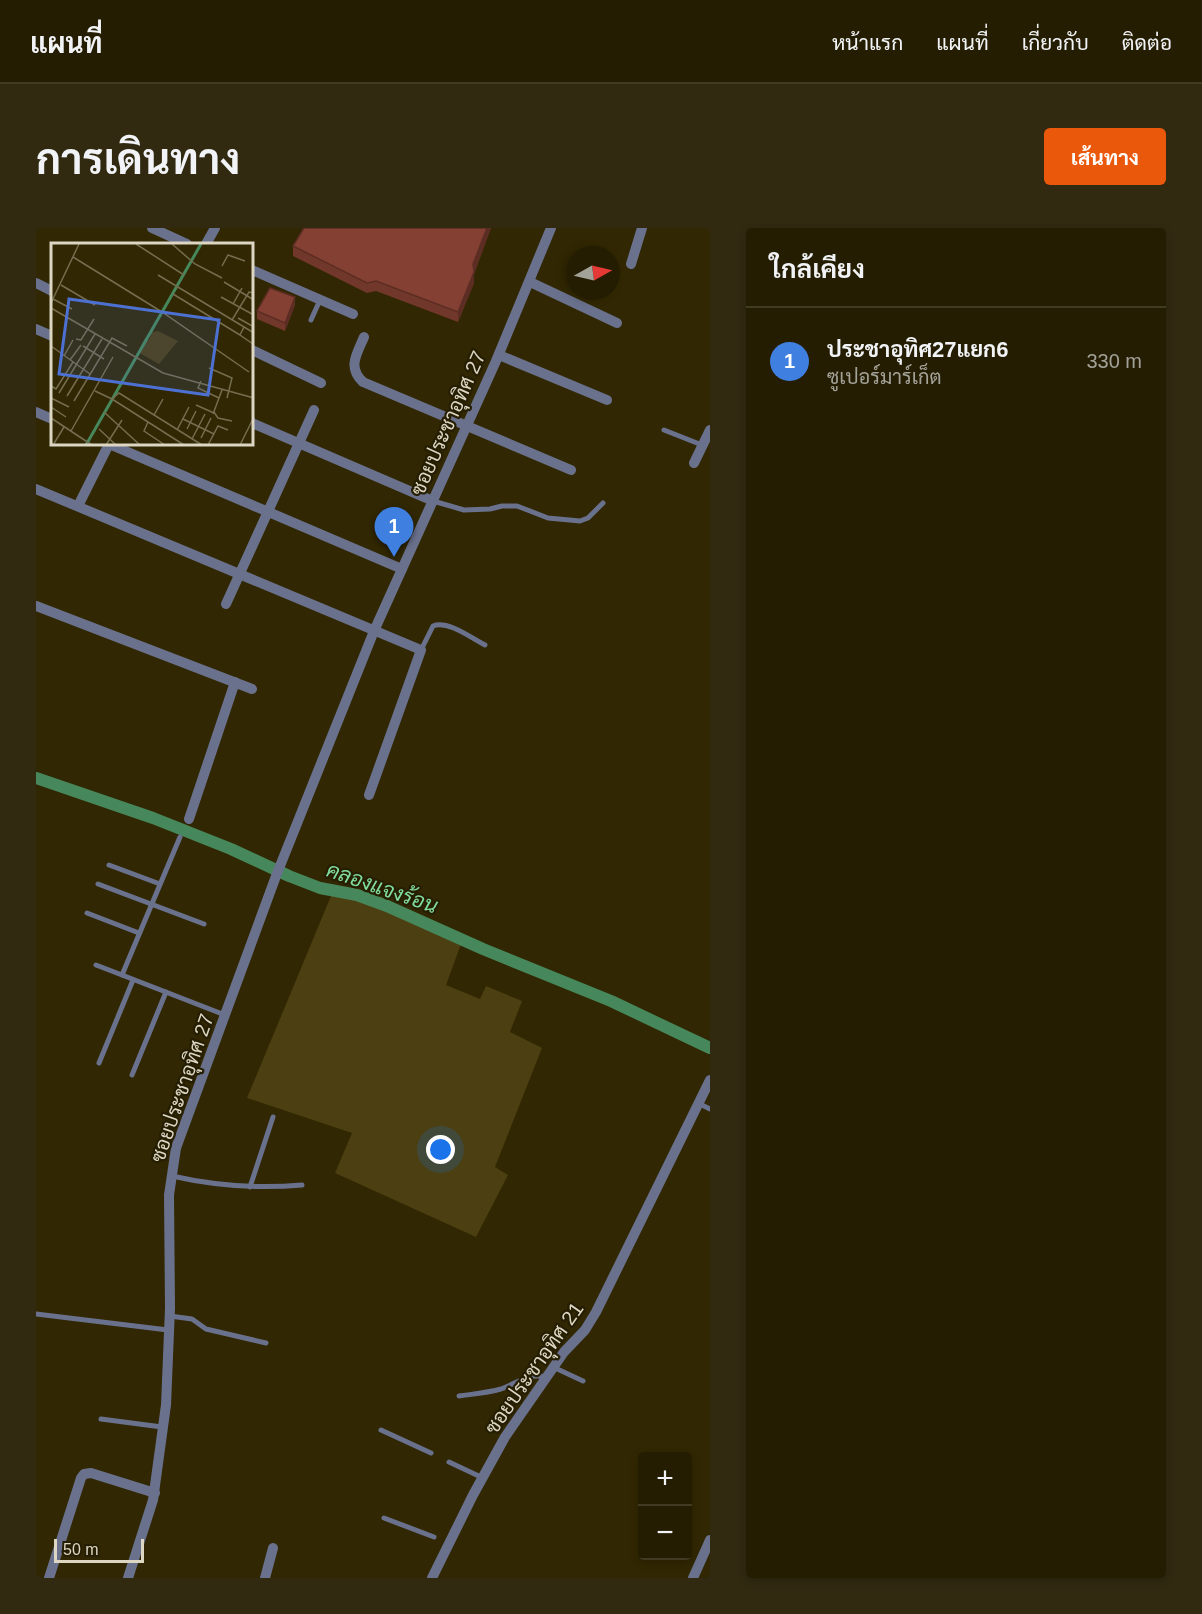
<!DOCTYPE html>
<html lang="th">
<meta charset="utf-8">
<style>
:root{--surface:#251d02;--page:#312a11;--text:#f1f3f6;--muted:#a3a299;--line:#423b24;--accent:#ea580c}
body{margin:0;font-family:Helvetica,Sarabun,sans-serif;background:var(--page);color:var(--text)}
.controls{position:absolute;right:18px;bottom:18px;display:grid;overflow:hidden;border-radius:6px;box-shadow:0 3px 9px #0003}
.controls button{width:54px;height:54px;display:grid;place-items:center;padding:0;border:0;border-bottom:2px solid var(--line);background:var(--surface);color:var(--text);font:30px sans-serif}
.compass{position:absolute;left:530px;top:18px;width:54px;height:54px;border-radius:50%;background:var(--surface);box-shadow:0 3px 9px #0003;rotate:82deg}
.scale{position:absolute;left:18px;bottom:15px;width:90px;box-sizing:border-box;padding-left:6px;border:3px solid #dcd6c3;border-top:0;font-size:16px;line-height:21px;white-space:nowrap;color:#dcd6c3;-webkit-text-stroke:4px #261e03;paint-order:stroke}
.you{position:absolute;left:405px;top:922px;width:21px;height:21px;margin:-15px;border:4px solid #fff;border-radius:50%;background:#1a73e8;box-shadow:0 0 0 9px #1a73e833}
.badge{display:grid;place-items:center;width:39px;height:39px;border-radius:50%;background:var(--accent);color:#fff;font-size:20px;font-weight:700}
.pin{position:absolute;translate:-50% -50px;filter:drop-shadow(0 2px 3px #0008)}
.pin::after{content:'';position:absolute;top:32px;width:21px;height:18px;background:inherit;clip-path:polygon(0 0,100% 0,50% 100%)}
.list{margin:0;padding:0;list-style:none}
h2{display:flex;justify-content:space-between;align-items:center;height:78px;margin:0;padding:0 24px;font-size:26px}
h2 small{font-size:20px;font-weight:400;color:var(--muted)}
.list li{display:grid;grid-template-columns:39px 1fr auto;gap:18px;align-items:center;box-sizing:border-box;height:108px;padding:0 24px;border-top:2px solid var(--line)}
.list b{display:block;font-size:22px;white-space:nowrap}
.list p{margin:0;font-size:20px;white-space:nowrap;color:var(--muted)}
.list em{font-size:20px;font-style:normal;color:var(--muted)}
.map{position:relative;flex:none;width:674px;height:1350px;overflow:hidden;border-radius:6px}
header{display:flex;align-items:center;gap:36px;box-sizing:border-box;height:84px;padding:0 30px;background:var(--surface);border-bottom:2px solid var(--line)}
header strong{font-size:28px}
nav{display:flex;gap:33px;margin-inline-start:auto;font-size:21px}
.intro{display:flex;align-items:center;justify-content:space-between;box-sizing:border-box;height:144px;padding:0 36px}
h1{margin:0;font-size:42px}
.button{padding:15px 27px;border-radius:6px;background:var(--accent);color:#fff;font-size:21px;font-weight:700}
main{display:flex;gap:36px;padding:0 36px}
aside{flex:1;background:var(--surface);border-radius:6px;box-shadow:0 3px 9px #0003}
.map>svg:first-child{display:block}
.green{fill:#4c3f11}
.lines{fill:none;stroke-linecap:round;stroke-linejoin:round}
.canal{stroke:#46885c;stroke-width:12}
.service{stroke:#6a718d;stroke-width:5}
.minor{stroke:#6a718d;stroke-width:10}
.wall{fill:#72372b}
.shaded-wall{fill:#5c2d23}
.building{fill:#844032;stroke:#5c2d23;stroke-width:1.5}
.labels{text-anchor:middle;stroke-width:4.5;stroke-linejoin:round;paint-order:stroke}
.street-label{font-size:20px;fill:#dcd6c3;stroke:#261e03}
.water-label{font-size:21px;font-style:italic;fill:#80dd9e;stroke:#261e03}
.inset-river{fill:none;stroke:#46885c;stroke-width:3}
.inset-road{fill:none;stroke:#756d4f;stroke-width:1.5}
.view{fill:#4d70d3;fill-opacity:0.15;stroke:#4d70d3;stroke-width:3}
.inset-edge{fill:none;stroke:#dcd6c3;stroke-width:3}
</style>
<header>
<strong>แผนที่</strong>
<nav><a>หน้าแรก</a><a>แผนที่</a><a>เกี่ยวกับ</a><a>ติดต่อ</a></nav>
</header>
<div class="intro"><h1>การเดินทาง</h1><a class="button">เส้นทาง</a></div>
<main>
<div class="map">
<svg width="674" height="1350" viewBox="0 0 674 1350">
<rect width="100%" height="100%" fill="#312702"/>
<polygon class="green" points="306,666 336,675 425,716 410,757 444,771 450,758 486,773 474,804 506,820 459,939 472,947 440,1009 299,945 316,905 211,870 295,668"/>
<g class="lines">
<polyline class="canal" points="0,550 117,590 195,621 253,648 284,660 321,667 351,678 447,721 575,773 674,820"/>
<g class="service">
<polyline points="275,92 284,72"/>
<polyline points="628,202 666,217"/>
<polyline points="397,273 428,282 454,281 466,278 481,278 512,290 544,293 552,290 567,275"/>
<path d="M385,422l12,-24c15,-6 38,12 52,19"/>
<polyline points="144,609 86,747 189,787"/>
<polyline points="73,637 124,656"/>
<polyline points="62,656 168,696"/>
<polyline points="51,685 103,705"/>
<polyline points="60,737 86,747"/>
<polyline points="63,835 97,752"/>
<polyline points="96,847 130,764"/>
<polyline points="662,875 674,881"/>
<path d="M136,948c44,10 85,13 130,9"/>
<polyline points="214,959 237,889"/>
<polyline points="0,1086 132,1102"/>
<polyline points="134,1088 156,1091 170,1101 230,1115"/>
<polyline points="517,1139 547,1153"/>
<path d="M423,1168c14,-2 28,-3 42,-7 17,-6 26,-16 45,-12"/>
<polyline points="65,1191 126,1199"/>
<polyline points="345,1202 395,1225"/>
<polyline points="413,1234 447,1250"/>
<polyline points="348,1290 398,1309"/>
</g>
<g class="minor">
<polyline points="116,0 151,16"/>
<polyline points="170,16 179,0"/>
<polyline points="595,36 606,0"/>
<polyline points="216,42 317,86"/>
<polyline points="494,54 581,95"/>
<polyline points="0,55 16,63"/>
<polyline points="0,101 16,108"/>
<path d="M328,109c-7,17 -17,30 -1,45l208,88"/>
<polyline points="216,122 285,155"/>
<polyline points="463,127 571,172"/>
<polyline points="0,184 16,191"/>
<polyline points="216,195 397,273"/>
<polyline points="73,216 366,341"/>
<polyline points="658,235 674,202"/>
<polyline points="0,261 385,422 333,567"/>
<polyline points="42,278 73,216"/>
<polyline points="190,376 278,182"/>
<polyline points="0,378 216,461"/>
<polyline points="153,591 199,454"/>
<polyline points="13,1350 45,1250 48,1246 55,1245 119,1265"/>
<polyline points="92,1350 117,1272 130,1177 134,1080 133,967 140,920 240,648 338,403 460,133 515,0"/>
<polyline points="229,1350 237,1320"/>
<polyline points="396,1350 437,1267 469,1209 528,1124 549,1102 560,1084 674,852"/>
<polyline points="657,1350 674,1312"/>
</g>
</g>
<g class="wall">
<polygon points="268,0 455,0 438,46 438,55 422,94 340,63 331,65 257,28 257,18"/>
<polygon points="259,77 249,103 221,91 221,83"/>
</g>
<g class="shaded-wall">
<polygon points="451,0 455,0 438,46 438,55 422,94 422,84 437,36"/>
<polygon points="259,69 259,77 249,103 249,95"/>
</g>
<g class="building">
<polygon points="268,0 451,0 437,36 438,44 422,84 340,53 331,55 257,18"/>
<polygon points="234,60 259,69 249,95 221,83"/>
</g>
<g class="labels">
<g class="street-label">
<text transform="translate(412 195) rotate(-66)" y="7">ซอยประชาอุทิศ 27</text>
<text transform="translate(146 860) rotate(-71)" y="7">ซอยประชาอุทิศ 27</text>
<text transform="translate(498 1140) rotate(-55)" y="7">ซอยประชาอุทิศ 21</text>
</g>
<g class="water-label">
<text transform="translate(346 660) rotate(19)" y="7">คลองแจงร้อน</text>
</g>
</g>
<g transform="translate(15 15)">
<rect width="202" height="202" fill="#312702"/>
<path d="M107,88l20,10 -19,23 -21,-12 7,-14 4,2 3,-8z" fill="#4c3f11"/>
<path class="inset-river" d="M35,202l115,-201"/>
<path class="inset-road" d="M85,1l48,31M121,1l23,20 27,14M22,14l89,55 87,60M171,23l6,-11 17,6M107,32l96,58M173,39l30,18M10,42l34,20M122,51l67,41M170,54l31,17M2,56l19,10M0,60l28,-59M182,61l9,-16M0,65l112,65 91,25M187,75l16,9M181,77l17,-28 5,1M193,84l-4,8 13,9M25,96l5,1 13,-21M0,103l39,28M32,103l21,13M13,113l9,-16M19,117l11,-15M158,125l23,10 -5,20M150,138l-3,7 21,10M0,143l5,3 17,-27M44,148l17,8M8,150l36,-59M16,153l35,-57M0,155l18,9M61,156l7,-6 83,52M61,156l72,46M23,158l38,-63 15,8M145,162l18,8M0,164l15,10M53,169l36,33M163,169l4,6 14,3M162,171l9,-24M103,172l9,-16M0,175l41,27M132,176l31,15M97,179l-4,9 21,14M48,186l17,16M136,186l9,-18M126,187l12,-23M20,188l42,-74M150,195l10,-20M141,196l13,-25M2,202l11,-18M55,202l16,-25M157,202l10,-19 10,4M189,202l14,-28"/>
<path class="view" d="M18,56l150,21 -11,75 -149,-21z"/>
<rect width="202" height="202" class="inset-edge"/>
</g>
</svg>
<div class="controls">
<button>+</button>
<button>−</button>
</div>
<svg class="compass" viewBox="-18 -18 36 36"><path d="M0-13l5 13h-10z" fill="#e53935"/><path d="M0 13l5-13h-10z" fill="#a3a299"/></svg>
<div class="scale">50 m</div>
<div class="you"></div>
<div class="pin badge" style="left:358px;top:329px;background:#3f7fe0">1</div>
</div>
<aside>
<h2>ใกล้เคียง<small></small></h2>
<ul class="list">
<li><span class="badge" style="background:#3f7fe0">1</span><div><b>ประชาอุทิศ27แยก6</b><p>ซูเปอร์มาร์เก็ต</p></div><em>330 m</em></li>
</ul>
</aside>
</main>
